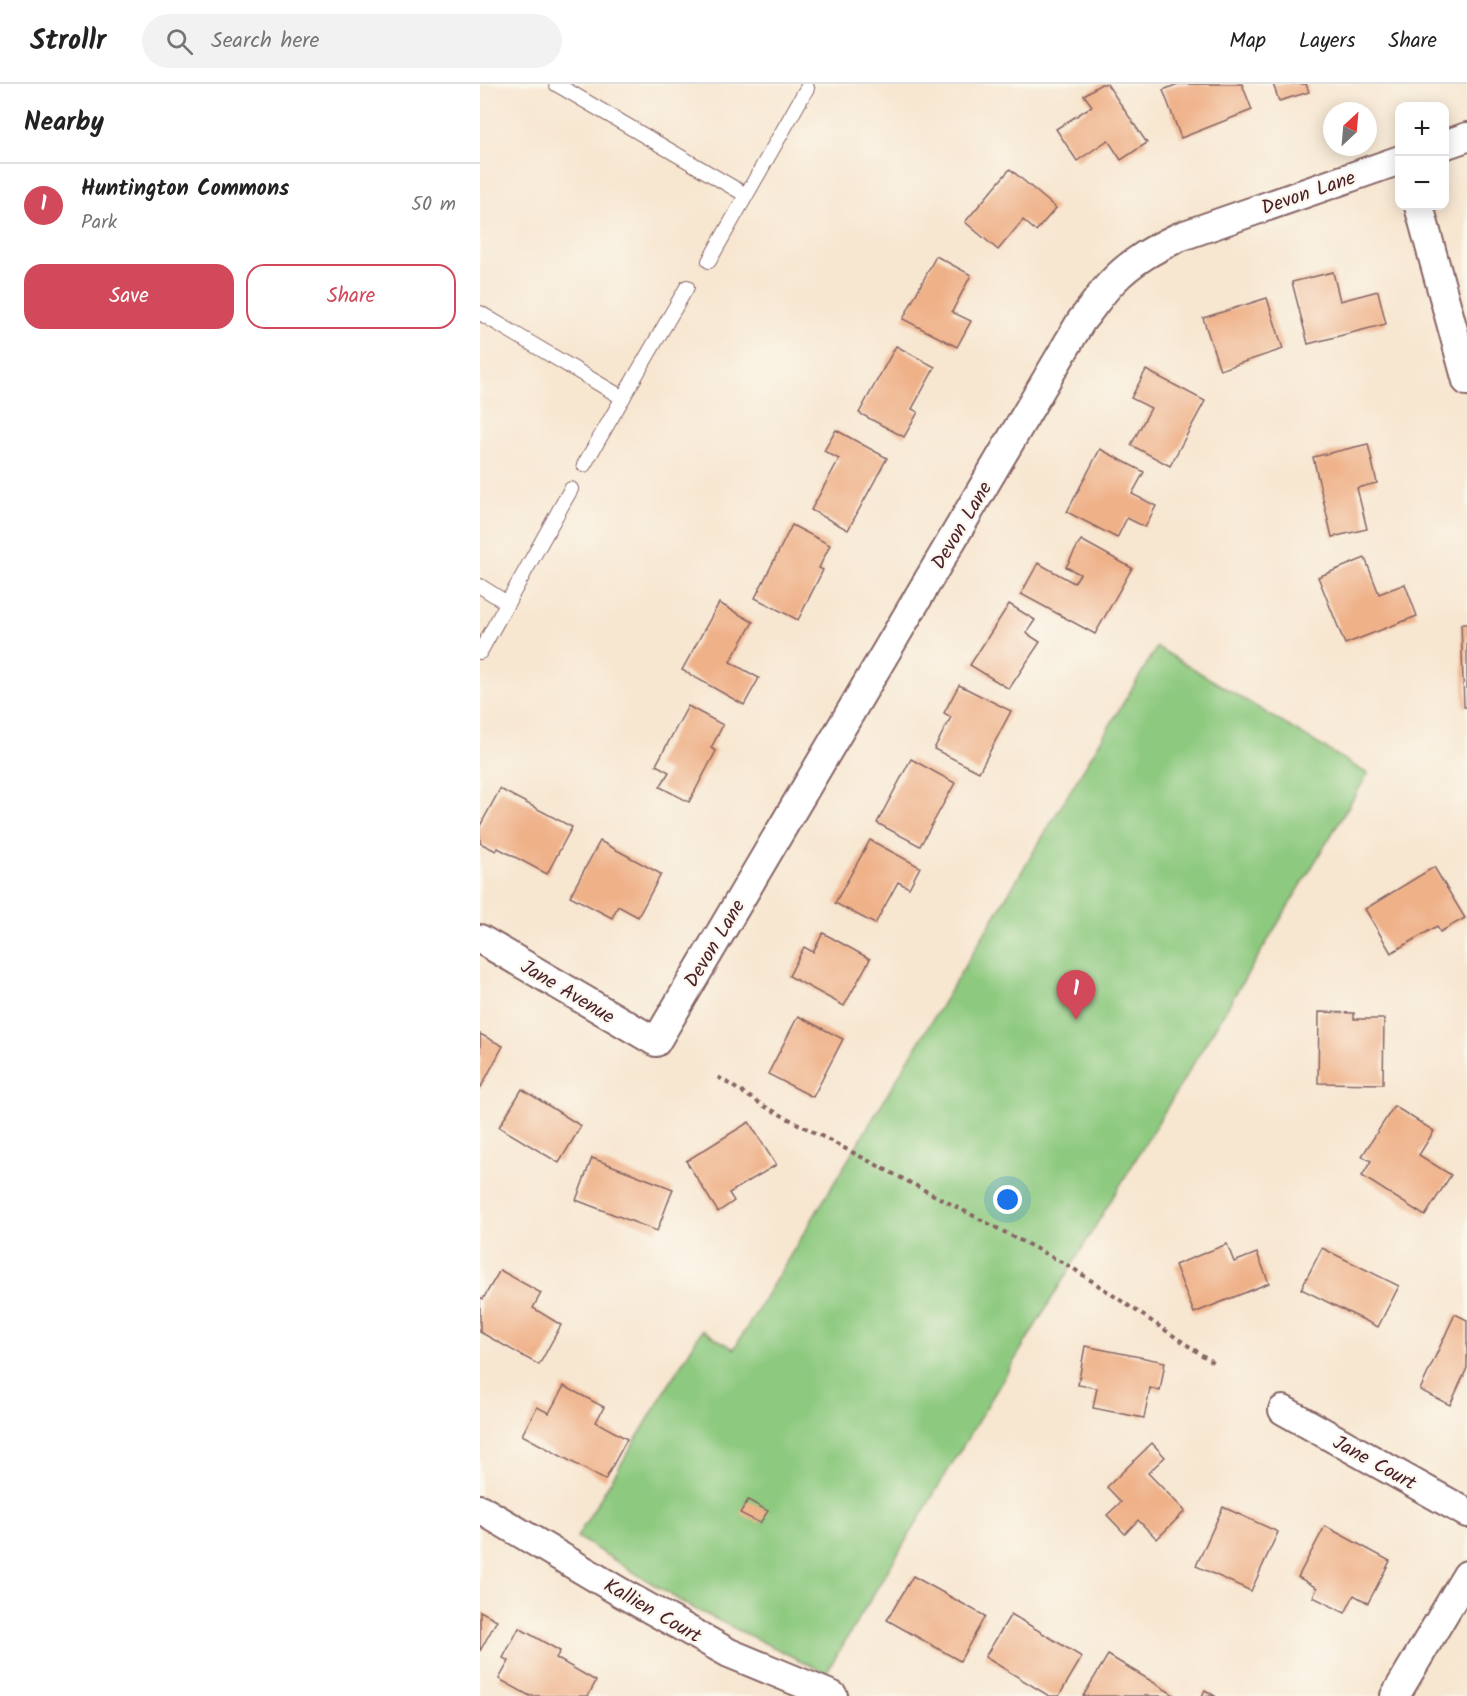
<!DOCTYPE html>
<meta charset="utf-8">
<style>
:root{--surface:#fff;--page:#f2f2f2;--text:#222;--muted:#767676;--line:#e0e0e0;--accent:#d1495b}
body{margin:0;font-family:Kalam,sans-serif;background:var(--page);color:var(--text)}
.controls{position:absolute;right:18px;top:18px;display:grid;overflow:hidden;border-radius:12px;box-shadow:0 3px 15px #0003}
.controls button{width:54px;height:54px;display:grid;place-items:center;padding:0;border:0;border-bottom:2px solid var(--line);background:var(--surface);color:var(--text);font:30px sans-serif}
.compass{position:absolute;left:843px;top:18px;width:54px;height:54px;border-radius:50%;background:var(--surface);box-shadow:0 3px 15px #0003;rotate:26deg}
.you{position:absolute;left:528px;top:1116px;width:21px;height:21px;margin:-15px;border:4px solid #fff;border-radius:50%;background:#1a73e8;box-shadow:0 0 0 9px #1a73e833}
.badge{display:grid;place-items:center;width:39px;height:39px;border-radius:50%;background:var(--accent);color:#fff;font-size:20px;font-weight:700}
.pin{position:absolute;translate:-50% -50px;filter:drop-shadow(0 2px 3px #0008)}
.pin::after{content:'';position:absolute;top:32px;width:21px;height:18px;background:inherit;clip-path:polygon(0 0,100% 0,50% 100%)}
.list{margin:0;padding:0;list-style:none}
h2{display:flex;justify-content:space-between;align-items:center;height:78px;margin:0;padding:0 24px;font-size:26px}
h2 small{font-size:20px;font-weight:400;color:var(--muted)}
.list li{display:grid;grid-template-columns:39px 1fr auto;gap:18px;align-items:center;box-sizing:border-box;height:84px;padding:0 24px;border-top:2px solid var(--line)}
.list b{display:block;font-size:22px;white-space:nowrap}
.list p{margin:0;font-size:20px;white-space:nowrap;color:var(--muted)}
.list em{font-size:20px;font-style:normal;color:var(--muted)}
.actions{display:flex;gap:12px;padding:18px 24px}
.actions a{flex:1;padding:14px 0;border:2px solid var(--accent);border-radius:18px;text-align:center;font-size:21px;color:var(--accent)}
.actions .main{background:var(--accent);color:#fff}
.icon{flex:none;width:33px;height:33px;fill:none;stroke:currentColor;stroke-width:2;stroke-linecap:round;stroke-linejoin:round}
.map{position:relative;flex:none;width:987px;height:1612px;overflow:hidden}
header{display:flex;align-items:center;gap:36px;box-sizing:border-box;height:84px;padding:0 30px;background:var(--surface);border-bottom:2px solid var(--line)}
header strong{font-size:28px}
nav{display:flex;gap:33px;margin-inline-start:auto;font-size:21px}
.search{width:420px;height:54px;background:var(--page);display:flex;align-items:center;gap:15px;box-sizing:border-box;padding:0 21px;border-radius:33px;color:var(--muted);font-size:22px}
main{display:flex}
aside{flex:1;background:var(--surface)}
.map>svg:first-child{display:block}
.green{fill:#8dc97f;stroke:#6c7455;stroke-width:1.5}
.building{fill:#efb188}
.lines{fill:none;stroke-linecap:round;stroke-linejoin:round}
.service-casing{stroke:#876565;stroke-width:16}
.minor-casing{stroke:#876565;stroke-width:32}
.path{stroke:#876565;stroke-width:4;stroke-dasharray:4.5 4.5;stroke-linecap:butt}
.service{stroke:#fff;stroke-width:14}
.minor{stroke:#fff;stroke-width:28}
.labels{text-anchor:middle;stroke-width:4.5;stroke-linejoin:round;paint-order:stroke}
.street-label{font-size:20px;fill:#4a1f2b;stroke:#fbf7ec}
</style>
<header>
<strong>Strollr</strong>
<div class="search"><svg class="icon" aria-label="search" viewBox="0 0 24 24"><circle cx="10" cy="10" r="6"/><path d="M15 15l6 6"/></svg>Search here</div>
<nav><a>Map</a><a>Layers</a><a>Share</a></nav>
</header>
<main>
<aside>
<h2>Nearby<small></small></h2>
<ul class="list">
<li><span class="badge">1</span><div><b>Huntington Commons</b><p>Park</p></div><em>50 m</em></li>
</ul>
<div class="actions"><a class="main">Save</a><a>Share</a></div>
</aside>
<div class="map">
<svg width="987" height="1612" viewBox="0 0 987 1612">
<rect width="100%" height="100%" fill="#fbf7ec"/>
<filter id="ink" filterUnits="userSpaceOnUse"><feTurbulence type="fractalNoise" baseFrequency=".0167" numOctaves="2"/><feDisplacementMap in="SourceGraphic" scale="12" xChannelSelector="R" yChannelSelector="G"/><feConvolveMatrix kernelMatrix="1 2 1 2 8 2 1 2 1" color-interpolation-filters="sRGB"/></filter>
<filter id="wash" filterUnits="userSpaceOnUse"><feTurbulence type="fractalNoise" baseFrequency=".008" numOctaves="4" result="noise"/><feDisplacementMap in="SourceGraphic" scale="24" xChannelSelector="R" yChannelSelector="G"/><feGaussianBlur stdDeviation="1.35" result="paint"/><feColorMatrix in="noise" values="0 0 0 0 0 0 0 0 0 0 0 0 0 0 0 0 0 1.4 0 .05"/><feComposite in="paint" operator="in"/></filter>
<g filter="url(#wash)">
<rect width="100%" height="100%" fill="#f7e6d0"/>
<polygon class="green" points="677,563 888,690 346,1589 207,1521 97,1453 222,1246 254,1265"/>
<g id="blocks">
<g class="building">
<polygon points="621,0 627,0 667,59 641,76 628,56 597,77 576,45 612,22 604,11"/>
<polygon points="698,0 762,0 772,26 701,54 683,6"/>
<polygon points="793,0 826,0 829,8 799,17"/>
<polygon points="530,85 576,124 556,147 543,136 518,166 485,138"/>
<polygon points="456,172 491,191 472,228 491,237 477,263 423,235"/>
<polygon points="853,188 860,217 898,207 906,240 828,260 812,198"/>
<polygon points="787,214 803,265 740,286 723,234"/>
<polygon points="416,262 455,283 432,325 438,328 424,353 379,329"/>
<polygon points="666,286 725,317 690,382 651,361 671,324 651,314"/>
<polygon points="356,346 407,374 368,446 331,426 359,375 344,367"/>
<polygon points="888,360 897,399 877,404 887,445 852,453 833,373"/>
<polygon points="620,365 664,388 652,410 676,422 665,443 647,434 637,454 587,428"/>
<polygon points="312,441 350,461 339,484 343,486 318,536 275,514"/>
<polygon points="601,456 652,484 615,550 541,510 558,479 594,499 600,490 586,483"/>
<polygon points="885,474 899,510 925,500 937,532 865,560 838,493"/>
<polygon points="239,519 273,538 250,578 279,594 264,621 202,586"/>
<polygon points="529,520 555,536 546,549 560,558 529,605 490,581"/>
<polygon points="981,540 987,540 987,623 984,623"/>
<polygon points="479,601 531,627 499,688 454,665 471,633 464,629"/>
<polygon points="208,622 243,641 231,664 236,667 209,718 180,703 189,688 176,681"/>
<polygon points="431,675 475,699 440,762 397,739"/>
<polygon points="20,705 92,743 67,790 18,764 16,767 0,759 0,742"/>
<polygon points="390,756 440,783 429,804 418,798 395,840 355,819"/>
<polygon points="120,757 181,790 158,833 138,822 132,834 90,812"/>
<polygon points="954,783 985,834 960,848 957,842 911,869 885,825"/>
<polygon points="343,849 390,875 364,922 309,892 324,863 333,868"/>
<polygon points="839,928 874,929 874,935 904,935 903,1000 838,999"/>
<polygon points="318,932 363,955 333,1013 288,990"/>
<polygon points="0,950 23,962 0,1005"/>
<polygon points="42,1005 101,1042 79,1079 19,1043"/>
<polygon points="914,1022 954,1047 939,1071 971,1091 945,1132 882,1092 891,1077 882,1072"/>
<polygon points="269,1038 296,1081 249,1109 254,1117 238,1128 206,1077"/>
<polygon points="112,1074 193,1105 177,1147 96,1116"/>
<polygon points="747,1160 754,1178 777,1169 789,1199 714,1229 695,1181"/>
<polygon points="842,1164 919,1202 898,1243 821,1205"/>
<polygon points="20,1186 61,1209 53,1224 81,1241 59,1281 0,1248 0,1213 3,1215"/>
<polygon points="975,1230 987,1236 987,1284 970,1321 940,1306"/>
<polygon points="605,1262 685,1278 680,1307 670,1304 664,1334 613,1324 617,1304 598,1301"/>
<polygon points="84,1302 124,1323 116,1338 147,1355 125,1396 42,1351 57,1323 69,1329"/>
<polygon points="672,1359 685,1373 668,1389 705,1427 677,1455 658,1436 645,1450 627,1431 641,1418 627,1403"/>
<polygon points="268,1416 288,1427 280,1439 260,1429"/>
<polygon points="743,1423 798,1448 771,1507 716,1482"/>
<polygon points="845,1442 910,1477 888,1519 874,1511 865,1529 833,1513 837,1504 818,1493"/>
<polygon points="433,1492 505,1532 480,1577 407,1536"/>
<polygon points="0,1527 17,1536 0,1567"/>
<polygon points="531,1530 602,1573 579,1612 569,1612 505,1573"/>
<polygon points="39,1544 80,1567 76,1574 116,1597 108,1612 50,1612 19,1595 29,1577 23,1574"/>
<polygon points="628,1571 696,1612 603,1612"/>
<polygon points="725,1606 735,1612 722,1612"/>
</g>
</g>
</g>
<g filter="url(#ink)">
<use href="#blocks" fill-opacity="0" stroke="#876565" stroke-width="1.5"/>
<g class="lines">
<defs>
<g id="service">
<polyline points="76,0 266,111"/>
<polyline points="229,177 327,4"/>
<polyline points="0,229 143,314"/>
<polyline points="104,381 207,203"/>
<polyline points="0,502 27,519"/>
<polyline points="0,568 91,405"/>
</g>
<g id="minor">
<polyline points="964,61 987,53"/>
<polyline points="939,122 987,297"/>
<path d="M0,855l176,103 425,-721c11,-13 20,-28 32,-40 19,-20 41,-32 66,-44l221,-77"/>
<polyline points="803,1326 987,1429"/>
<polyline points="0,1425 140,1508 249,1569 353,1612"/>
<polyline points="915,1612 987,1491"/>
</g>
</defs>
<use href="#service" class="service-casing"/>
<use href="#minor" class="minor-casing"/>
<polyline class="path" points="238,993 284,1022 591,1183 734,1279"/>
<use href="#service" class="service"/>
<use href="#minor" class="minor"/>
</g>
</g>
<g class="labels">
<g class="street-label">
<text transform="translate(828 108) rotate(-19)" y="7">Devon Lane</text>
<text transform="translate(481 441) rotate(-59)" y="7">Devon Lane</text>
<text transform="translate(234 859) rotate(-59)" y="7">Devon Lane</text>
<text transform="translate(88 907) rotate(31)" y="7">Jane Avenue</text>
<text transform="translate(895 1378) rotate(29)" y="7">Jane Court</text>
<text transform="translate(173 1526) rotate(30)" y="7">Kallien Court</text>
</g>
</g>
</svg>
<div class="controls">
<button>+</button>
<button>−</button>
</div>
<svg class="compass" viewBox="-18 -18 36 36"><path d="M0-13l5 13h-10z" fill="#e53935"/><path d="M0 13l5-13h-10z" fill="#767676"/></svg>
<div class="you"></div>
<div class="pin badge" style="left:596px;top:936px">1</div>
</div>
</main>
